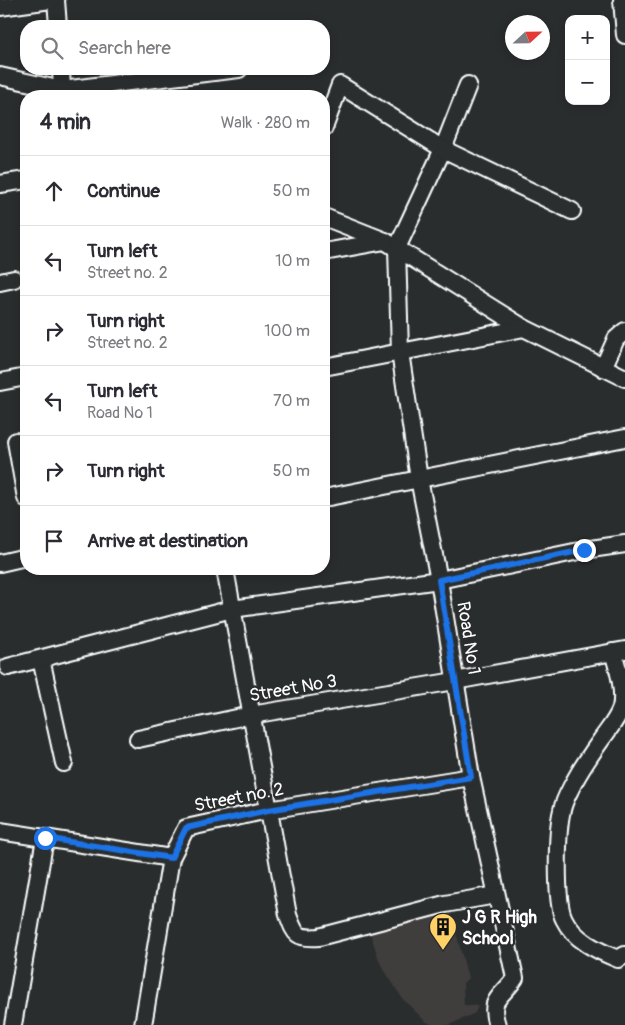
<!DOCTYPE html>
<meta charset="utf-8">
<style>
:root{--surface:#fff;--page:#f2f2f3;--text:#2b2b33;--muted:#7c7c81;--line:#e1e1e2}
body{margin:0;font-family:Pangolin,sans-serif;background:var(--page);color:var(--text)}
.controls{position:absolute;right:15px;top:15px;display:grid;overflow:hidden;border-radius:10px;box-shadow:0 2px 8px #0003}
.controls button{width:45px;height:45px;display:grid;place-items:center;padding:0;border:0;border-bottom:1px solid var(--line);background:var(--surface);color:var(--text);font:25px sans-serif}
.compass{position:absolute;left:505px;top:15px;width:45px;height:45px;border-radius:50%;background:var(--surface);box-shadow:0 2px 8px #0003;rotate:68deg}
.stop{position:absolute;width:15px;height:15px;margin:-11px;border:4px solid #1a73e8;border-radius:50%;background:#fff}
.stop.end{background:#1a73e8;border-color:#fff;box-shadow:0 1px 5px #0008}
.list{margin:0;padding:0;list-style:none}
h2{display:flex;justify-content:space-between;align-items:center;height:65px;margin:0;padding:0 20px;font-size:21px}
h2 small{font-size:16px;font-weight:400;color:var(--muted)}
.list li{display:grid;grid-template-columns:32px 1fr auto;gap:15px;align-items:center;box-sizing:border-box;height:70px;padding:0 20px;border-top:1px solid var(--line)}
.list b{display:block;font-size:19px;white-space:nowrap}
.list p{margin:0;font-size:16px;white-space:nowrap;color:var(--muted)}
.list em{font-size:16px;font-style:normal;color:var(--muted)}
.icon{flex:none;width:28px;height:28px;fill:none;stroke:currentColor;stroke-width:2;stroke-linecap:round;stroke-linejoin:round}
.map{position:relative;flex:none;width:625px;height:1025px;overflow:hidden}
.search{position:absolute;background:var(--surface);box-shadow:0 2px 8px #0003;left:20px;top:20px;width:310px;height:55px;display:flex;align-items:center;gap:12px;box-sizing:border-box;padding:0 18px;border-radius:20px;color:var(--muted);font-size:19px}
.panel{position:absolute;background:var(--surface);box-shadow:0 2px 8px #0003;left:20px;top:90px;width:310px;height:485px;border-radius:20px}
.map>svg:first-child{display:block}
.built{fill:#403e3d}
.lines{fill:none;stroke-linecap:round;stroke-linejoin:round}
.street-casing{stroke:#fff;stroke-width:20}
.street{stroke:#2a2d2e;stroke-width:16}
.route{stroke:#1a73e8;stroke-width:6}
.labels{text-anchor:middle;stroke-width:4.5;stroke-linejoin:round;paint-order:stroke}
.street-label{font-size:18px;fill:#fff;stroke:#2a2d2e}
.poi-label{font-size:18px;font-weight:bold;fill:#fff;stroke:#2a2d2e;text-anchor:start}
</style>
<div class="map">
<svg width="625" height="1025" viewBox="0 0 625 1025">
<rect width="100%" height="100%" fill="#2a2d2e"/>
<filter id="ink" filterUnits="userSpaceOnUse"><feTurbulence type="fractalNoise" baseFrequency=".02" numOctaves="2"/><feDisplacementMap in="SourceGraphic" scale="10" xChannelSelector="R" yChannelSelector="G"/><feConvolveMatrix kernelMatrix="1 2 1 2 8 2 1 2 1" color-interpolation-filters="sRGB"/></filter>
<g filter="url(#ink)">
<polygon class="built" points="449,906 468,978 463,983 464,1005 478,1006 475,1013 449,1025 432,1025 424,1020 402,998 380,963 365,917"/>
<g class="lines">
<defs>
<g id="street">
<polyline points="56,0 58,26"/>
<polyline points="622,0 625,35"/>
<polyline points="0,7 51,0"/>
<polyline points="61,69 62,90 239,69"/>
<polyline points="0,76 62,90 70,94"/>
<path d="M468,85l-25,64 -46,99 3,104 19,127 20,101 32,197 44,201c-13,20 -27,19 -18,47"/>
<polyline points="324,128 340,85 443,149 572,211"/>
<polyline points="0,184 26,180"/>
<polyline points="324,217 385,241 524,328 625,378"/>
<polyline points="324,252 385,241"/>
<polyline points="0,282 14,279"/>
<polyline points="324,367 524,328"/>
<polyline points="603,368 616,339 625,331"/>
<polyline points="0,382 26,377"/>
<polyline points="16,441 26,498"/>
<polyline points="324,498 625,438"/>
<polyline points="0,563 26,557"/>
<path d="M225,569l63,346c7,19 8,24 31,22l126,-33 51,-9"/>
<path d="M613,652c5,17 12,38 8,56 -4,12 -13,22 -20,32 -10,14 -19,27 -27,42 -4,8 -10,18 -12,28 -5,19 -7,92 2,109 10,21 34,32 54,40l7,-4"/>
<polyline points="41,659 64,763"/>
<polyline points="8,667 232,609 439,580 584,550 625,544"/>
<polyline points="138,739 251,715 455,681 625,650"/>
<polyline points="0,831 171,858"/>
<polyline points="13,1025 45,838"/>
<polyline points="143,1025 171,858 186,828 268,810 471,777"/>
</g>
</defs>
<use href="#street" class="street-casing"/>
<use href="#street" class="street"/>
</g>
</g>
<g class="lines" filter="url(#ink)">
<polyline class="route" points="45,838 171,858 186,828 268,810 471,777 439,580 584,550"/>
</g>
<defs>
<symbol id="building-pin" viewBox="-11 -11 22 30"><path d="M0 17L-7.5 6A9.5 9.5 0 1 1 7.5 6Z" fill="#ffd166" stroke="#2a2d2e"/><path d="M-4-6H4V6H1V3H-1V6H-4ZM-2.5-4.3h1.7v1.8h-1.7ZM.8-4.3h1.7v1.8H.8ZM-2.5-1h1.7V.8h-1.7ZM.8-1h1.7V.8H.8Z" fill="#111"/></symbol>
</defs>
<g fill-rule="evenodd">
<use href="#building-pin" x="427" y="911" width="32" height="43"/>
</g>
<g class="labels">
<g class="street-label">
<text transform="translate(469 638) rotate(81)" y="6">Road No 1</text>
<text transform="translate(293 688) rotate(-10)" y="6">Street No 3</text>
<text transform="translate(239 797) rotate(-11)" y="6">Street no. 2</text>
</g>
<g class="poi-label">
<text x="462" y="923">J G R High<tspan x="462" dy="21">School</tspan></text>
</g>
</g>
</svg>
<div class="controls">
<button>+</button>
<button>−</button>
</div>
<svg class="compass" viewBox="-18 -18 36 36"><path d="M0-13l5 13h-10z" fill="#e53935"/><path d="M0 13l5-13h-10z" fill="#7c7c81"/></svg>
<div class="stop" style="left:45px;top:838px"></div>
<div class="stop end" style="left:584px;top:550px"></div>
<div class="search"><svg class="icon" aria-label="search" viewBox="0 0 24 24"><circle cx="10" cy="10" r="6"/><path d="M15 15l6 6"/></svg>Search here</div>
<section class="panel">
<h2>4 min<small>Walk · 280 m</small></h2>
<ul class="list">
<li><svg class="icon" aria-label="ahead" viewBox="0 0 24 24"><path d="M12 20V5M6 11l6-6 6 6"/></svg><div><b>Continue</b></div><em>50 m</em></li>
<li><svg class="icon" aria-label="left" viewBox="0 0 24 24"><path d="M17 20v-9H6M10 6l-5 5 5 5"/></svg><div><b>Turn left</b><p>Street no. 2</p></div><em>10 m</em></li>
<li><svg class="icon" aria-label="right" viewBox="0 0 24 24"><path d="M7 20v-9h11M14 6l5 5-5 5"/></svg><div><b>Turn right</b><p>Street no. 2</p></div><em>100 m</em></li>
<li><svg class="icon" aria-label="left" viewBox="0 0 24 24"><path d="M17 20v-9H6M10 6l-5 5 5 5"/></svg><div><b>Turn left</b><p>Road No 1</p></div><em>70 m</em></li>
<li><svg class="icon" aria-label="right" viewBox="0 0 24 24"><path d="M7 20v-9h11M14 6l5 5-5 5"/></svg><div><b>Turn right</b></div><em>50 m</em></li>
<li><svg class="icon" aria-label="arrive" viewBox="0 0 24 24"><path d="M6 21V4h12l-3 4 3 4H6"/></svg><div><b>Arrive at destination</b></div></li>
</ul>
</section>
</div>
